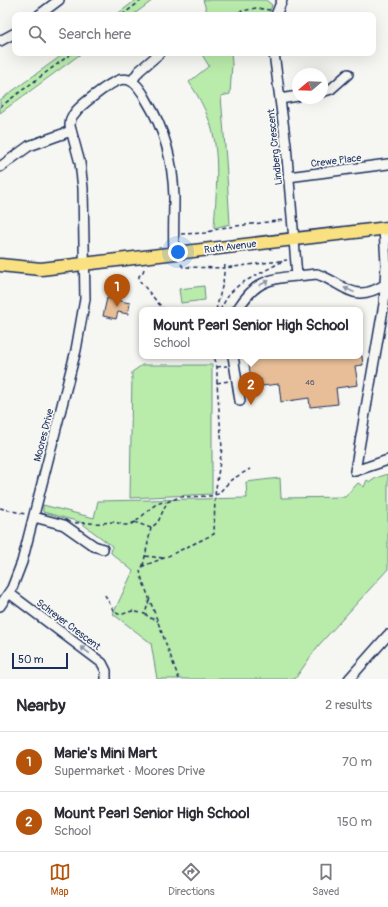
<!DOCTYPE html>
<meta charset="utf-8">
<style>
:root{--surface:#fff;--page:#f7f7f7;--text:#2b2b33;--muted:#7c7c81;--line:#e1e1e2;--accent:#b45309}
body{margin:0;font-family:Pangolin,sans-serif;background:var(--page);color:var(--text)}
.compass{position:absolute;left:292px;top:68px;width:36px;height:36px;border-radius:50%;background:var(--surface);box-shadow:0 4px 16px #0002;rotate:251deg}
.scale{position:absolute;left:12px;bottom:10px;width:56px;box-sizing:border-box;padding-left:4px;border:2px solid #1b2f5e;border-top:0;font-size:11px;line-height:14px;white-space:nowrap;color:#1b2f5e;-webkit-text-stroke:3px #f6f6f2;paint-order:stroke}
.you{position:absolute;left:178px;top:252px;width:14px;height:14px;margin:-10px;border:3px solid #fff;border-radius:50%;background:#1a73e8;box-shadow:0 0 0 6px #1a73e833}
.badge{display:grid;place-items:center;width:26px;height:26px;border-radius:50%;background:var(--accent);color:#fff;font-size:13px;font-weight:700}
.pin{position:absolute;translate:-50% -33px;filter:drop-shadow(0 1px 2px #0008)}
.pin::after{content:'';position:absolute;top:21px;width:14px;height:12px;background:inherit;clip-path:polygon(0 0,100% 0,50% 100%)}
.popup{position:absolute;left:139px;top:307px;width:224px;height:52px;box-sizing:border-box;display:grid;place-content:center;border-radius:8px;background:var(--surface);filter:drop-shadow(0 1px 3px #0005);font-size:13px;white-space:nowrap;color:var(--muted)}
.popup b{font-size:15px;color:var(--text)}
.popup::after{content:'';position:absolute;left:50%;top:100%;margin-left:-8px;border:8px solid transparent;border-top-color:var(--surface)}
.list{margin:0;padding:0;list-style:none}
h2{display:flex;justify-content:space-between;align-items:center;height:52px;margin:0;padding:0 16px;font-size:17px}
h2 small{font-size:13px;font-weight:400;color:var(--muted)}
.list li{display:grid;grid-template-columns:26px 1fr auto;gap:12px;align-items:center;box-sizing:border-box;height:60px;padding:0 16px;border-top:1px solid var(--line)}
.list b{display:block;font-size:15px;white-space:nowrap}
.list p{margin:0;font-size:13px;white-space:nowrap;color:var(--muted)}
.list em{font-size:13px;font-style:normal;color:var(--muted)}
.icon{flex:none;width:22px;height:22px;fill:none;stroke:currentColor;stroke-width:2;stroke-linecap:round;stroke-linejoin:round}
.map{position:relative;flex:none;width:388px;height:679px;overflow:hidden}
.search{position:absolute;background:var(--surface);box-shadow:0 4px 16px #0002;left:12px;right:12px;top:12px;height:44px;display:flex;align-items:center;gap:10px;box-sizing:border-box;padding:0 14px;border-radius:8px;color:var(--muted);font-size:15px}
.sheet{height:172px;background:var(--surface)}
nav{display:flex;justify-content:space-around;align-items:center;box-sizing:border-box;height:56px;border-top:1px solid var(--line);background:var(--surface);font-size:11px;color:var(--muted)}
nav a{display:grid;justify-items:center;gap:2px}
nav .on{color:var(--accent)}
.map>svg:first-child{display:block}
.green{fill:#b9ebab;stroke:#6a8d84}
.building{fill:#e7be97;stroke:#1b2f5e}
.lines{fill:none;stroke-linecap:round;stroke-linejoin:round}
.minor-casing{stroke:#1b2f5e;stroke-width:12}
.major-casing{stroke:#1b2f5e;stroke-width:15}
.path{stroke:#1b2f5e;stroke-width:1.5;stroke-dasharray:4 3;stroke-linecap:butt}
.minor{stroke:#f6f6f2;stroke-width:9}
.major{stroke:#f9e181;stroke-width:12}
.oneway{fill:#8892a8}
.labels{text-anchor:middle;stroke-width:3.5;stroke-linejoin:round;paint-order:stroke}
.number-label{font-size:8px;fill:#4e536c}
.street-label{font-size:10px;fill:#1b2f5e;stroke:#f6f6f2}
</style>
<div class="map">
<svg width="388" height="679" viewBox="0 0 388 679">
<rect width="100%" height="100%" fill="#f6f6f2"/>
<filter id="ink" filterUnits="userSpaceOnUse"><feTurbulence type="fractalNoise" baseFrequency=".025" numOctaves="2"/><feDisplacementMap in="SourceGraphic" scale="8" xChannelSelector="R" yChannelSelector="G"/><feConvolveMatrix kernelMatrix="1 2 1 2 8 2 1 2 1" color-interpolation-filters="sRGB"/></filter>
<g filter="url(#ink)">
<g class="green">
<polygon points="136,0 153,0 133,15 116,15"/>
<polygon points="203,0 266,0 272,5 269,14 208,15"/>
<polygon points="65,53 82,53 0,113 0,100"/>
<path d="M201,53h30l1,11 -2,30 -9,2 5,64 4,64 -16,4c2,-33 7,-77 -5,-108 -5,-14 -12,-26 -20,-38l20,-16z"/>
<polygon points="204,286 205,300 181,303 179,289"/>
<polygon points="142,365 212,365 212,494 130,498 132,372"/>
<polygon points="388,474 388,569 318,646 295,679 157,679 151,643 113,614 133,571 111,553 112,546 80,522 43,512 43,505 94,518 98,501 247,498 246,482 280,478 281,498 345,497 358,483 364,487 367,480 370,482 376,478"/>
</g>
<g class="building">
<polygon points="107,298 130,303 128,314 118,312 116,319 103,316"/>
<polygon points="248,356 362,356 363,365 355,366 358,385 336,388 338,404 310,407 309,398 281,402 279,384 262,386 261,379 251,381"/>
</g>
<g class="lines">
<defs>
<g id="minor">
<polyline points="39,15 59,0"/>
<polyline points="276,15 282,0"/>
<polyline points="0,41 15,33"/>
<polyline points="132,81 139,71 160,53"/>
<polyline points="322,92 331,89 348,74"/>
<polyline points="280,99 298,96"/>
<polyline points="0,167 29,146 71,131"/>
<polyline points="288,177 388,164"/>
<polyline points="384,228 386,264 384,304 355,471 388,460"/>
<path d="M297,276l20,-2 5,2c27,12 33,27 64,8v-4"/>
<path d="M237,310c17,-27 30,-32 60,-34l-11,-131 -12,-92"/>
<polyline points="233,356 240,401"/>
<polyline points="34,517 64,525 94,546 103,549"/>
<polyline points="9,593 102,663 106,671 106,679"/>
<path d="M0,606l12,-18 10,-26 54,-212 9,-51 -2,-111 -3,-25 -10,-37c0,-4 1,-9 4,-12 5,-8 34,-30 43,-33 4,-2 8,-2 12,-1 8,3 14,13 18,21 18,29 26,62 27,96 0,19 -1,37 0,56"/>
<polyline points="349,679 388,635"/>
</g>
<polyline id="major" points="0,265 41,269 388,228"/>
</defs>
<use href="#minor" class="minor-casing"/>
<use href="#major" class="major-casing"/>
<g class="path">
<polyline points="122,15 142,0"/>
<polyline points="225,15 256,8 270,10"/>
<polyline points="0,107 72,53"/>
<polyline points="181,234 205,233 221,228 284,220"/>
<polyline points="181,264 183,267 225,268 287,260"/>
<polyline points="144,269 143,272 139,276 139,280 158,303 165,310"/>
<polyline points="216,310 223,283 225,263"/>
<polyline points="220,310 229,294 240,284 283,261"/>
<polyline points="217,367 227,366"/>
<polyline points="217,383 229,381"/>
<polyline points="0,508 25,514"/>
<polyline points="134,522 151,528"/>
<path d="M75,523c9,-1 18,1 28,0 3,0 6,-1 9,-1 8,0 11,6 21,1 12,-6 18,-21 33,-21"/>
<polyline points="145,556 163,558"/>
<polyline points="143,566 151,528 158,522 167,502 180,497 211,496 218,494 231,480 250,469"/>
<polyline points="105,595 113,610 118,614 123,614 132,611 145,614"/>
<polyline points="149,600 145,614 150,618 158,621"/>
<polyline points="179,679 142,579 140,571 143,566 164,558 214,534 215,495 222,448 217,383 217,367 214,356"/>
</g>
<use href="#minor" class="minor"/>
<use href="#major" class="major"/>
</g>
<defs><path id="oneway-solid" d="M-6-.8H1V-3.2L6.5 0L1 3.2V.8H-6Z"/></defs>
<g class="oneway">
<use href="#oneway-solid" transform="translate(264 283) rotate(-27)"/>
<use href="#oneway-solid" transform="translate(349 290) rotate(-156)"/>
<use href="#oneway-solid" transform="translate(85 650) rotate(-143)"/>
</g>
</g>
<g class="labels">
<g class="number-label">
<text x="310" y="385">46</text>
</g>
<g class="street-label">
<text transform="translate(274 147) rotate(-96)" y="4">Lindberg Crescent</text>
<text transform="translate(336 160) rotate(-7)" y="4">Crewe Place</text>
<text transform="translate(230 246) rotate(-7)" y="4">Ruth Avenue</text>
<text transform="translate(43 435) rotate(-76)" y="4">Moores Drive</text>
<text transform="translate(69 624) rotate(37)" y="4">Schreyer Crescent</text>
</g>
</g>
</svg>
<svg class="compass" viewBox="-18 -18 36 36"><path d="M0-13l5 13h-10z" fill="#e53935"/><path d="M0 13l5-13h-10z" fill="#7c7c81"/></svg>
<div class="scale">50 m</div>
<div class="you"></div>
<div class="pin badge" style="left:117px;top:307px">1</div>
<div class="pin badge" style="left:251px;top:405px">2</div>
<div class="popup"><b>Mount Pearl Senior High School</b>School</div>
<div class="search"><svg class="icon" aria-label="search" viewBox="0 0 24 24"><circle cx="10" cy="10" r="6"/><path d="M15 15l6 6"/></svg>Search here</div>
</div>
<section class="sheet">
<h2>Nearby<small>2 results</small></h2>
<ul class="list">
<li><span class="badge">1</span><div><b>Marie's Mini Mart</b><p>Supermarket · Moores Drive</p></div><em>70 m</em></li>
<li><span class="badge">2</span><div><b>Mount Pearl Senior High School</b><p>School</p></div><em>150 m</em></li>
</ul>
</section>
<nav>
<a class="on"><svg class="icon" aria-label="map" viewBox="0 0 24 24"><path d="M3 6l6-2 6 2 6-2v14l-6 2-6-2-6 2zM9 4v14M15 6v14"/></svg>Map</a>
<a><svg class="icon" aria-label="directions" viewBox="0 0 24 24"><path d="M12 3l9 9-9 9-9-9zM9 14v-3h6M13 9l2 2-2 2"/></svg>Directions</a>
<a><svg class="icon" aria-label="saved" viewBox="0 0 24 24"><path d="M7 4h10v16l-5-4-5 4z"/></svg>Saved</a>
</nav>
